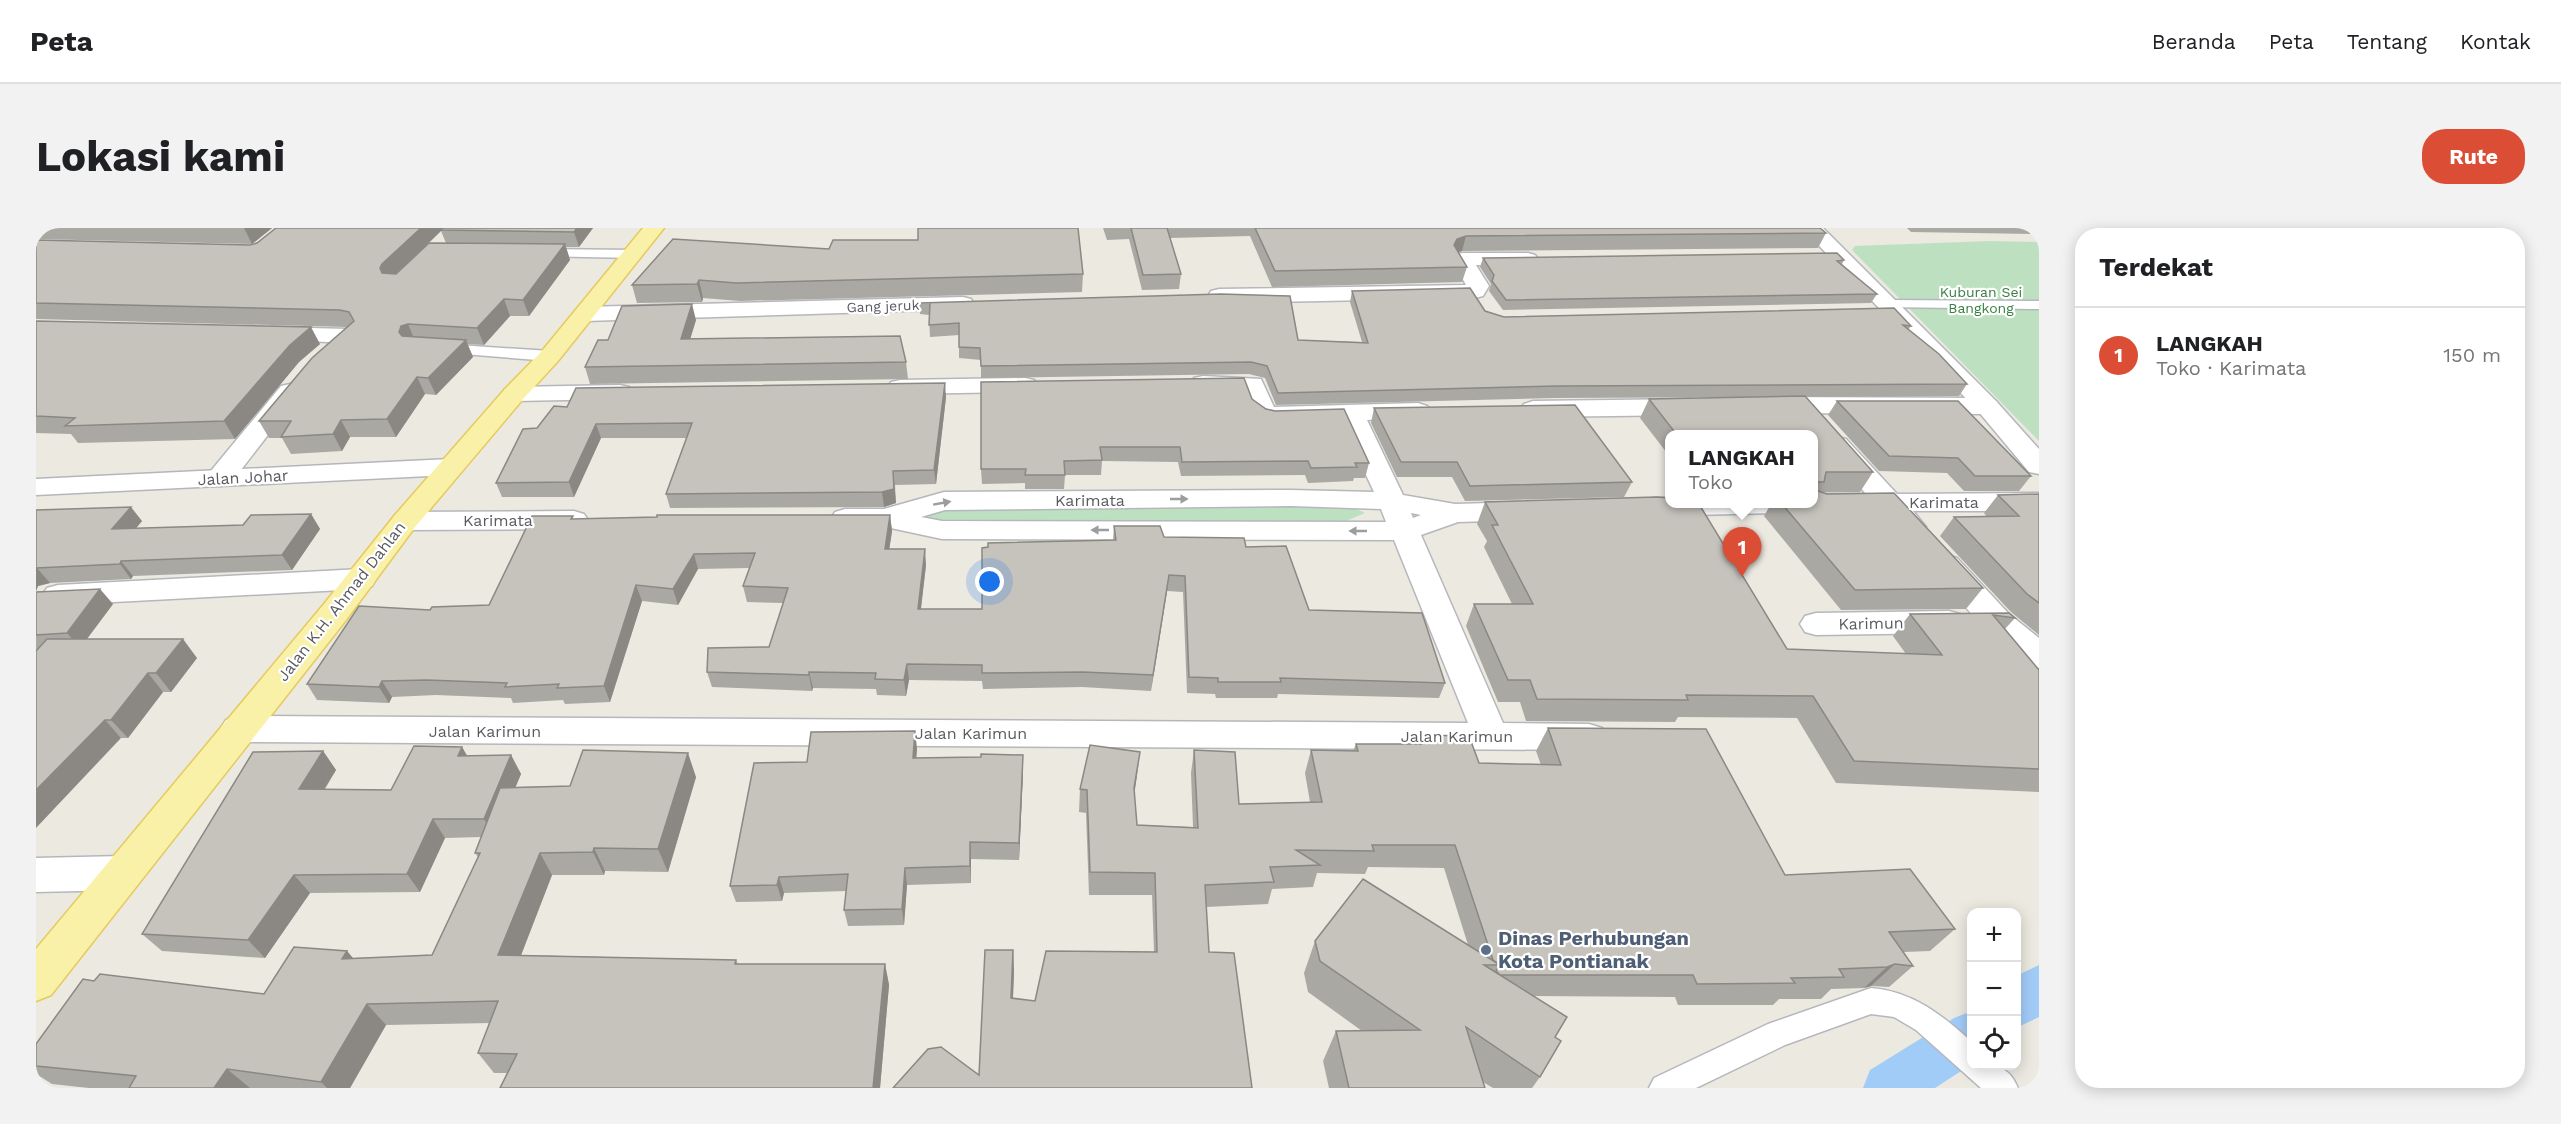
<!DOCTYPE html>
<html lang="id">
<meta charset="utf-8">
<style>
:root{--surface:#fff;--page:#f2f2f2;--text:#202124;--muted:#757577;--line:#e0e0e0;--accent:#db4e35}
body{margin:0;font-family:"Work Sans",sans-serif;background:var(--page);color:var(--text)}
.controls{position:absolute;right:18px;bottom:18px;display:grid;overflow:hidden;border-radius:12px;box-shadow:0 3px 15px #0003}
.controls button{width:54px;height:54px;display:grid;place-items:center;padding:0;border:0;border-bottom:2px solid var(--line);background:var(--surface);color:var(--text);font:30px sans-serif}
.you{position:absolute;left:954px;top:354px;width:21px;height:21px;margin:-15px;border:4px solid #fff;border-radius:50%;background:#1a73e8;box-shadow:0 0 0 9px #1a73e833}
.badge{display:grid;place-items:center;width:39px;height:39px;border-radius:50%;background:var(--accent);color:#fff;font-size:20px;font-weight:700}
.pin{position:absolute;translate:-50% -50px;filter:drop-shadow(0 2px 3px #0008)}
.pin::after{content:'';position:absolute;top:32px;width:21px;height:18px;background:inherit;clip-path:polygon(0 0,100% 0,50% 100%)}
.popup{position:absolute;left:1629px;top:202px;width:153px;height:78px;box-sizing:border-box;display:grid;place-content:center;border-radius:12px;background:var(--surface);filter:drop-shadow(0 2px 4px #0005);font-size:20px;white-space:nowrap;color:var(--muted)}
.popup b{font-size:22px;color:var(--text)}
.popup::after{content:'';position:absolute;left:50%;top:100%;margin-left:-12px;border:12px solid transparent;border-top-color:var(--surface)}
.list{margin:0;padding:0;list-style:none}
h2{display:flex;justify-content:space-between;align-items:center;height:78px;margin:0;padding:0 24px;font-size:26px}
h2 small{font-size:20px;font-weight:400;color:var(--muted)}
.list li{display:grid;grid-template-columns:39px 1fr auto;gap:18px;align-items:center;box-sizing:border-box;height:96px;padding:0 24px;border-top:2px solid var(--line)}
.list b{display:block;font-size:22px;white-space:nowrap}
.list p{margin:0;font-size:20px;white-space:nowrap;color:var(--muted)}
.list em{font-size:20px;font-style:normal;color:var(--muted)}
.icon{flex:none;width:33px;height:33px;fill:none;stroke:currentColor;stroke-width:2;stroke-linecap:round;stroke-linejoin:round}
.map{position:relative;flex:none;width:2003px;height:860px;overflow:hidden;border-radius:24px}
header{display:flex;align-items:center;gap:36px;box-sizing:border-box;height:84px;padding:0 30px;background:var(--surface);border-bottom:2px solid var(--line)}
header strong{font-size:28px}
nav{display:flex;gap:33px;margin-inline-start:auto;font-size:21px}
.intro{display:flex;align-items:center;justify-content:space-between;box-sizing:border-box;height:144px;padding:0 36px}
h1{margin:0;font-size:42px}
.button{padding:15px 27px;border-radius:24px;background:var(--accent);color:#fff;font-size:21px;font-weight:700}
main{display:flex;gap:36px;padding:0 36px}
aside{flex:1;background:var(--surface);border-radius:24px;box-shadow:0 3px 15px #0003}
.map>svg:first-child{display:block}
.green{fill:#bde1c0}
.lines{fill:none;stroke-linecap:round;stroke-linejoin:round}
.canal{fill:#a2ccf8;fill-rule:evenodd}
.lane-casing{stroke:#b5b7bc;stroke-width:3}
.street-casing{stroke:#b5b7bc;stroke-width:3}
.secondary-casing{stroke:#b4b6bc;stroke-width:3}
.primary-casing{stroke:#e6ca5d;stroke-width:3}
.lane{fill:#fff;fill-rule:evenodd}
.street{fill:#fff;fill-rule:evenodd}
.secondary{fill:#fff;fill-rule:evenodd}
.primary{fill:#f8f1a7;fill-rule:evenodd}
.wall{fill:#aaa8a3;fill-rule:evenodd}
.shaded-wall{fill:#8b8884}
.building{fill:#c6c3bd;stroke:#8b8884;stroke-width:1.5}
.oneway{fill:#9b9da0}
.service-dot{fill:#5c6f8a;stroke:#fff;stroke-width:2}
.labels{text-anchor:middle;stroke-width:4.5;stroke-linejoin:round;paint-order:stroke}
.far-park-label{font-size:14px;fill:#397e42;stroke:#fff}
.far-street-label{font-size:14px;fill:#595b60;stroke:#fff}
.street-label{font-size:16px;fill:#595b60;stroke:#fff}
.near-service-label{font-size:20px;font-weight:bold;fill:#4e5e75;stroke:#fff;text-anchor:start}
</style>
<header>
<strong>Peta</strong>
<nav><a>Beranda</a><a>Peta</a><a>Tentang</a><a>Kontak</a></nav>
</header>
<div class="intro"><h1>Lokasi kami</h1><a class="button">Rute</a></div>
<main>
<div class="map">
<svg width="2003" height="860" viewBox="0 0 2003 860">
<rect width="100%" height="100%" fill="#ebe9e0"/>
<g class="green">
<polygon points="1954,13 2003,14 2003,213 1816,22 1819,18"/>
<polygon points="1308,275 1329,285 1310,293 915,297 886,289 915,279"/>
</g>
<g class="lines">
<g class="canal">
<polygon points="2003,737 2003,789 1980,800 1980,748"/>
<polygon points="1936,783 1936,836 1899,860 1827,860 1834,842 1918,790"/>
</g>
<defs>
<g id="lane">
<polygon points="505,21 598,22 605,26 598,30 500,28 498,25 500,22"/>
<polygon points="1851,72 2003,73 2003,81 1846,79 1844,76"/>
<polygon points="407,116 514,123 522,128 514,133 402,124 399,121"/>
<path d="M1835,760c41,3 71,27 101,54v24c23,0 36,-2 46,22h-37l-65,-58 -22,-13 -23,-3 -86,31 -89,43h-47l5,-10 114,-54z"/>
</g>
<g id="street">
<polygon points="1426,25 1492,25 1499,27 1502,31 1499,35 1492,37 1440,37 1453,58 1447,68 1439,70 1183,75 1175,73 1172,68 1175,63 1183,61 1430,57 1416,31 1419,27"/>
<polygon points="927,69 935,71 938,76 935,81 549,93 541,91 538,86 541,81 549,79"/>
<polygon points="236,99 312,101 320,103 324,108 320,113 312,115 228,111 224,106 228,101"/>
<path d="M1167,148l58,3 13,28 144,-4 9,3 4,5 -4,5 -60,4 36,75 52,9 70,-2 10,3 4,6 -4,6 -10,3 -67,2 -37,13 82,188 86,1 13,4 5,9 -5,9 -13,4 -1351,-8 -12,-4 -6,-9 6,-9 12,-4 1230,7 -74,-183 -452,-1 -56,-12h-41l-10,-3 -4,-6 4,-6 10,-3h39l60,-17 347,-2 83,2 -33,-71 -69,2 -18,-6 -12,-26 -48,-3 -3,-5 3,-5zM1255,278l90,3 5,13 -444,-1 -21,-4 24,-7zM1375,285l10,2 -8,3z"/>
<polygon points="989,150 998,152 1001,157 998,162 989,164 864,166 855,164 852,159 855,154 864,152"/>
<polygon points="254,156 263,158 266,163 194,256 184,258 174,256 170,250 174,244 245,158"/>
<polygon points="584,157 593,159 596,164 593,169 584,171 478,173 469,171 466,166 469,161 478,159"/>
<polygon points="1731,169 1951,170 1960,173 1964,178 1960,183 1951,186 1731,185 1722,182 1718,177 1722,172"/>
<polygon points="1655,171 1664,174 1668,179 1664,184 1655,187 1497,189 1488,186 1484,181 1488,176 1497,173"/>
<path d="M1801,209l9,2 51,55 142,-1v18h-126l13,16 -5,6c-20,6 -27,-7 -40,-22l-67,1 -10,-3 -4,-5h14v-10h52l-42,-49 4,-6z"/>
<polygon points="1618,270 1634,270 1634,276 1753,276 1749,282 1739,285 1618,288 1608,285 1604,279 1608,273"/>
<polygon points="538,283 548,286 552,292 548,298 538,301 369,302 359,299 355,293 359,287 369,284"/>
<path d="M1910,327l11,3 52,56 30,24v30c-35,-11 -79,-68 -104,-96l-4,-7 4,-7z"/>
<polygon points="325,341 336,344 340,351 336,358 325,361 22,377 11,374 6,367 11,360 22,357"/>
<polygon points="1913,383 1924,386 1929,394 1924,402 1913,405 1780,407 1769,404 1764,396 1769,388 1780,385"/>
<polygon points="87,628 101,633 107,645 101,657 87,662 0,664 0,630"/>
</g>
<g id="secondary">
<polygon points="1766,0 1787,0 1960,173 2003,221 2003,246 1993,244 1942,183"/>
<polygon points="414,231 424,233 428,239 424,245 414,247 0,267 0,251"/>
</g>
<polygon id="primary" points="607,0 628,0 522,133 487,171 379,299 310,392 15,767 0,773 0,721 288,376 359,287 469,161 506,123"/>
</defs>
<use href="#lane" class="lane-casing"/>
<use href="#street" class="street-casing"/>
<use href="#secondary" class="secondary-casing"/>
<use href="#primary" class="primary-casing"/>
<use href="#lane" class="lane"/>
<use href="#street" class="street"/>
<use href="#secondary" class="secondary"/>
<use href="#primary" class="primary"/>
</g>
<g class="wall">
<polygon points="0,0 236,0 216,16 0,11"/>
<path d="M240,0h317l-14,19h-13l4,13 -41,56h-19l-26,29 -17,-1 6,13 -37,38 -11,-1 -29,43h-46l-8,14 -51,3 -9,-16h-13l-10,-17 88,-94 -311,-8v-79l214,5 7,-2zM405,3l5,12h-17z"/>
<polygon points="1067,0 1784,0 1790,5 1782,20 1426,23 1422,24 1431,39 1426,54 1236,59 1214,8 1134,10 1145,46 1143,61 1106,62 1093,11 1071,12"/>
<polygon points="1871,0 2003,0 2003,6 1875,4"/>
<polygon points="637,11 1047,46 1046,64 704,73 667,70 666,74 601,75 596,57"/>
<polygon points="1447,30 1808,32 1806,36 1841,66 1835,75 1467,82 1453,63 1455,56 1444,39"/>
<polygon points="1316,63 1449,83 1468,89 1875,98 1872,102 1931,156 1923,168 1769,169 1837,244 1824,264 1783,264 1947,360 1930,381 1805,382 1728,288 1735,276 1778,276 1778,207 1634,207 1634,229 1604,190 1613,171 1726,169 1518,170 1240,177 1229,150 1213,146 945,150 945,132 923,130 923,107 894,109 893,87 884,86 883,75 1262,112 1326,114 1314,74"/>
<polygon points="660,92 654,111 870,134 872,151 554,156 549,139 572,112"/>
<polygon points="0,93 284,116 263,134 199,211 42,215 35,206 0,205"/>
<polygon points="910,169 900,256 859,257 860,275 848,279 634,280 630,266 651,210 565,210 538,269 466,269 460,255 501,200 531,179"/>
<polygon points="1216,171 1230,181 1333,235 1329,250 1318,250 1317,253 1272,255 1269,247 1145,248 1142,234 1066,233 1065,247 1029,247 1028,261 989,261 989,255 946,256 945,241"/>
<polygon points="1801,173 1995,248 1983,263 1928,263 1911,245 1843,243 1792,187"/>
<polygon points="1338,180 1596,254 1588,269 1429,273 1416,249 1361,249 1335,195"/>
<polygon points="2003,266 2003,407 1975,384 1904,308 1918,289 1951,289 1948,285 1962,267"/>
<polygon points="1449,274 1751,421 1870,426 1857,408 1874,386 1973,385 1979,390 1969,401 2003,442 2003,564 1800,555 1761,490 1642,489 1639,494 1490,493 1484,474 1462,474 1430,398 1438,376 1476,376 1448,319 1451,313 1441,296"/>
<polygon points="0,282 106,293 100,300 207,297 275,286 284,301 256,342 97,348 95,351 14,355 2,358 0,363"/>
<polygon points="854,287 856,303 853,321 890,337 885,381 946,381 1077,312 1078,298 1128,309 1210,319 1273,382 1409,455 1403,470 1242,466 1241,470 1180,470 1179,466 1151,465 1147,364 1131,363 1115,463 1046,459 947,461 946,453 873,452 870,468 841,467 840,461 777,460 776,463 676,459 671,444 733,419 747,375 711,374 707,358 713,340 662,341 642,377 606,373 574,474 529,476 527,472 477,475 475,470 400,467 356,469 353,475 281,472 271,456 394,382 453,377 538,291"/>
<polygon points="0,364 77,376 51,411 161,430 135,464 127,464 92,510 85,510 0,423"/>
<polygon points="1512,500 1749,647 1919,701 1894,723 1868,724 1877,738 1853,759 1835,758 1828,760 1795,761 1785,771 1743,771 1737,777 1642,777 1639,769 1498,768 1519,809 1504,849 1496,860 1457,860 1447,854 1449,860 1293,860 1287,833 1300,803 1326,803 1272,764 1268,745 1279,713 1432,717 1408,640 1332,639 1329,646 1281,645 1277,659 1236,661 1232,676 1170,679 1173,724 943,847 977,722 978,744 977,770 999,773 1118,724 1116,667 1053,667 1050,585 1043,584 1044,561 1101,547 1098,566 1101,597 1157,599 1155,545 1158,522 1203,576 1274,574 1269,545 1275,522 1317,523 1320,516 1380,516 1383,507 1443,535 1505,537 1500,523"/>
<polygon points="426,519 431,528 475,527 485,546 479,559 534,558 660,549 632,644 569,643 568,647 516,647 485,727 700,732 702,736 849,736 853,757 844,860 464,860 472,845 458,845 442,825 454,795 350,797 314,860 53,860 16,856 0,846 0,816 58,753 228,766 311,723 317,730 396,727 442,629 439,625 445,609 409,610 384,664 274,665 229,730 126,723 106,706 287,523 300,542 289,561 355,562"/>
<polygon points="881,520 880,530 987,544 983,632 935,631 935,655 871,657 868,697 812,698 808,682 810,663 748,665 746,673 700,674 694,658 771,534"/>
</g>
<g class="shaded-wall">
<polygon points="208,0 236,0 216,16"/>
<polygon points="385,0 408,0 353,52 351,56 344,40 346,36"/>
<polygon points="541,0 557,0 543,19 538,4"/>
<polygon points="1430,8 1426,23 1417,26 1418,17 1421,11"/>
<polygon points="529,16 534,32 493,88 487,72"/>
<polygon points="663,52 667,70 666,74 661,56"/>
<polygon points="468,71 474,88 448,117 441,100"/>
<polygon points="656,76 660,92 649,128 645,111"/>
<polygon points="372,96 379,113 370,120 363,104 365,98"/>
<polygon points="275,99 284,116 263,134 199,211 188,193 254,117"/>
<polygon points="430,112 437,129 400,167 392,150"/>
<polygon points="381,149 389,166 360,209 351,191"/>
<polygon points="909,155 910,169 900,256 898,242"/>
<polygon points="305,192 314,209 306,223 297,206"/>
<polygon points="560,196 565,210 538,269 533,254"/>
<polygon points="857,243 860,275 848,279 846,264"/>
<polygon points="95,279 106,293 87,316 76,301"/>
<polygon points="275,286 284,301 256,342 246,327"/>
<polygon points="854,287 856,303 851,337 849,321"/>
<polygon points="889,321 890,337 883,396 882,381"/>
<polygon points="658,326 662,341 642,377 637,361"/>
<polygon points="85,333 97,348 95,351 84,336"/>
<polygon points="0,340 1,340 14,355 2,358 0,363"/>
<polygon points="1133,347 1131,363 1115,463 1117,447"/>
<polygon points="600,357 606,373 574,474 568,458"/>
<polygon points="64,361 77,376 44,420 31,405"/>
<polygon points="147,411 161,430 135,464 120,445"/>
<polygon points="871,436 873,452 870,468 868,452"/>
<polygon points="773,444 777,460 776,463 773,447"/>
<polygon points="112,445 127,464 92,510 75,492"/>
<polygon points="346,453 356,469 353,475 343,459"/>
<polygon points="69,492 85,510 0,600 0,562"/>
<polygon points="879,503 881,520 879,548 877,530"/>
<polygon points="426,519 437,538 422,528"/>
<polygon points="287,523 300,542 277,579 263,561"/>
<polygon points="1104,524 1101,547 1096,583 1098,560"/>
<polygon points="652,525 660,549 632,644 622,621"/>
<polygon points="475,527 485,546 459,609 448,591"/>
<polygon points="987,527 987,544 983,632 983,615"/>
<polygon points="397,591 409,610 384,664 371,646"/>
<polygon points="934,614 935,631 935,655 934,638"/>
<polygon points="558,620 569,643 568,647 557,624"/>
<polygon points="504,625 516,647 477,748 462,727"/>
<polygon points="869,640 871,657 868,697 866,681"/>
<polygon points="258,647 274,665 229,730 212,712"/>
<polygon points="743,649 748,665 746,673 741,657"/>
<polygon points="977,722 978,744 976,791 975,770"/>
<polygon points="311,723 329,745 306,731"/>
<polygon points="849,736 853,757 844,860 837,860"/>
<polygon points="1859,736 1835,758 1828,760 1851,739"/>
<polygon points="331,776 350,797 314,860 291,860 285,854"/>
<polygon points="191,841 214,860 178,860"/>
</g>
<g class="building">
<polygon points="240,0 385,0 346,36 344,40 346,45 360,46 393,15 529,16 487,72 468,71 441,100 372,96 365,98 363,104 366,108 430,112 392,150 381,149 351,191 305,192 297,206 245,209 255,193 223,193 276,130 318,93 313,84 304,82 0,75 0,12 214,17 221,15"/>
<polygon points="407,0 541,0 538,4 405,2"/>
<polygon points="882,0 1042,0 1047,46 700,55 663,52 661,56 596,57 637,11 793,21 797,12 882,12"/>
<polygon points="1095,0 1131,0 1145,46 1107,47"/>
<polygon points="1219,0 1784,0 1790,5 1430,8 1421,11 1418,17 1431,39 1239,43"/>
<polygon points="1801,25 1808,32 1801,33 1841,66 1470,72 1456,53 1458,47 1447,30"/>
<polygon points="1434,60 1449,83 1468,89 1858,80 1875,98 1867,97 1903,126 1931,156 1523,158 1242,165 1231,138 1215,134 945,138 944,120 923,119 923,95 893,97 894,75 883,75 1185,66 1254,68 1262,112 1332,115 1316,63"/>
<polygon points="656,76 645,111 864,108 870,134 549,139 562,112 572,112 586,78"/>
<polygon points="0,93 275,99 254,117 188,193 29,198 39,190 0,188"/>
<polygon points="1208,150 1216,171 1230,181 1239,183 1308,181 1333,235 1319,235 1321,239 1275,240 1272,233 1146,234 1144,219 1064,219 1066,232 1028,233 1029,247 989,247 990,241 945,241 945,154"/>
<polygon points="909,155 898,242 857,243 858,261 846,264 630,266 656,195 560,196 533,254 460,255 487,201 501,200 518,178 531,179 540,160"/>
<polygon points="1769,168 1837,244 1790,244 1788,254 1778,254 1778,207 1641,207 1613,171"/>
<polygon points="1801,173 1922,173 1995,248 1939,248 1922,230 1853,228"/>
<polygon points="1539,177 1596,254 1434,258 1421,234 1365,234 1338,180"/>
<polygon points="1778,261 1779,262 1791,266 1858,265 1947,360 1819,362 1746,276 1778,276"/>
<polygon points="2003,266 2003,375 1991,366 1918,289 1983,288 1962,267"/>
<polygon points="1621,269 1634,270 1634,276 1663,276 1751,421 1906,427 1874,386 1973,385 1979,390 1957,387 2003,442 2003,541 1818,533 1777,468 1650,467 1652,472 1501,471 1494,452 1472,452 1438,376 1497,376 1456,297 1462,297 1449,274"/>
<polygon points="95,279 76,301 207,297 215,287 275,286 246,327 85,333 84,336 0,340 0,282"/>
<polygon points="621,287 854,287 849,321 889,321 882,381 946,381 946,320 952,319 952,315 1080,312 1078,298 1124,298 1128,309 1208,310 1210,319 1250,318 1273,382 1386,385 1409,455 1244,450 1245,454 1182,454 1182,450 1153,449 1149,348 1133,347 1117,447 1047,444 946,445 946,437 871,436 868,452 839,451 840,445 773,444 773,447 671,444 672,420 733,419 752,360 707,358 719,325 658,326 637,361 600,357 568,458 521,460 523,456 469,459 471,455 391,452 346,453 343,459 271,456 323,378 394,382 396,379 453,377 496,288 537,288 535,291 621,289"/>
<polygon points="64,361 31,405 0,407 0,364"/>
<polygon points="11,411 147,411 120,445 112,445 75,492 69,492 0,562 0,423"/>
<polygon points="1512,500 1670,501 1749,647 1874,641 1919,701 1853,704 1877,738 1859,736 1851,739 1803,741 1808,749 1755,750 1759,755 1661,756 1657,747 1464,747 1460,743 1464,737 1457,732 1419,617 1336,617 1338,623 1260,622 1284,637 1234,639 1238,654 1169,657 1173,724 1198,725 1216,860 857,860 892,821 905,819 943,847 949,722 977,722 975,770 999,773 1010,723 1121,724 1119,645 1054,644 1051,562 1044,561 1054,517 1104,524 1098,560 1101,597 1162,600 1158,522 1199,524 1203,576 1286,574 1275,522 1322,523 1320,516 1386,516 1383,507 1433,508 1443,535 1525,537"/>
<polygon points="879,503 877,530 945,529 945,526 987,527 983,615 934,614 934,638 869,640 866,681 808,682 812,646 743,649 741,657 694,658 718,535 771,534 775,504"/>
<polygon points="378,518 426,519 422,528 475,527 448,591 397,591 371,646 258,647 212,712 106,706 217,524 287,523 263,561 355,562"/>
<polygon points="547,522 652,525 622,621 558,620 557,624 504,625 462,727 700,732 699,736 849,736 837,860 464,860 481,826 442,825 462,773 331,776 285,854 191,841 178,860 93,860 100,848 0,838 0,816 47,751 58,753 64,746 228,766 258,719 311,723 306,731 396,727 444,625 439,625 464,560 534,558"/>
<polygon points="1327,651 1464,737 1448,737 1531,789 1519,809 1525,813 1504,849 1430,799 1449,860 1313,860 1300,803 1384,802 1284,733 1279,713"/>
</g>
<defs><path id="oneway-solid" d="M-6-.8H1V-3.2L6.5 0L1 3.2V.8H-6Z" transform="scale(1.5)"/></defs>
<g class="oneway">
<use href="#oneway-solid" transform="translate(1143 271)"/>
<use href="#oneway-solid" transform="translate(906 275) rotate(-10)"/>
<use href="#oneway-solid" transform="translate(1064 302) rotate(-180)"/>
<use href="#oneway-solid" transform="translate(1322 303) rotate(-180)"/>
</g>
<circle class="service-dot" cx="1450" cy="722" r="6"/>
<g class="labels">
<g class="far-park-label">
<text x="1945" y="69">Kuburan Sei<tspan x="1945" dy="16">Bangkong</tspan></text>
</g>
<g class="far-street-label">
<text transform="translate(847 78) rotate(-2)" y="5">Gang jeruk</text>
</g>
<g class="street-label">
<text transform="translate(207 249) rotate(-3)" y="6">Jalan Johar</text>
<text x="1054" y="278">Karimata</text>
<text x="1908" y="280">Karimata</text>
<text x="462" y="298">Karimata</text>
<text transform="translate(305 373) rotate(-52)" y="6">Jalan K.H. Ahmad Dahlan</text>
<text transform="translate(1835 395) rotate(-1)" y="6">Karimun</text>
<text x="449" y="509">Jalan Karimun</text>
<text x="935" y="511">Jalan Karimun</text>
<text x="1421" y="514">Jalan Karimun</text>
</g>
<g class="near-service-label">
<text x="1462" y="717">Dinas Perhubungan<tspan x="1462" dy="23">Kota Pontianak</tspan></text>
</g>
</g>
</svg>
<div class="controls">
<button>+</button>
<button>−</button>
<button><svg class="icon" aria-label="locate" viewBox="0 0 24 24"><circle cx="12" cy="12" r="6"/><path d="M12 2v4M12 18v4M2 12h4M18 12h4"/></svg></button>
</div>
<div class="you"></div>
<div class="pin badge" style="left:1706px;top:349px">1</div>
<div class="popup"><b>LANGKAH</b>Toko</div>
</div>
<aside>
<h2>Terdekat<small></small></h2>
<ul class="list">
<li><span class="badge">1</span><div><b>LANGKAH</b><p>Toko · Karimata</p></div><em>150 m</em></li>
</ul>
</aside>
</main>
